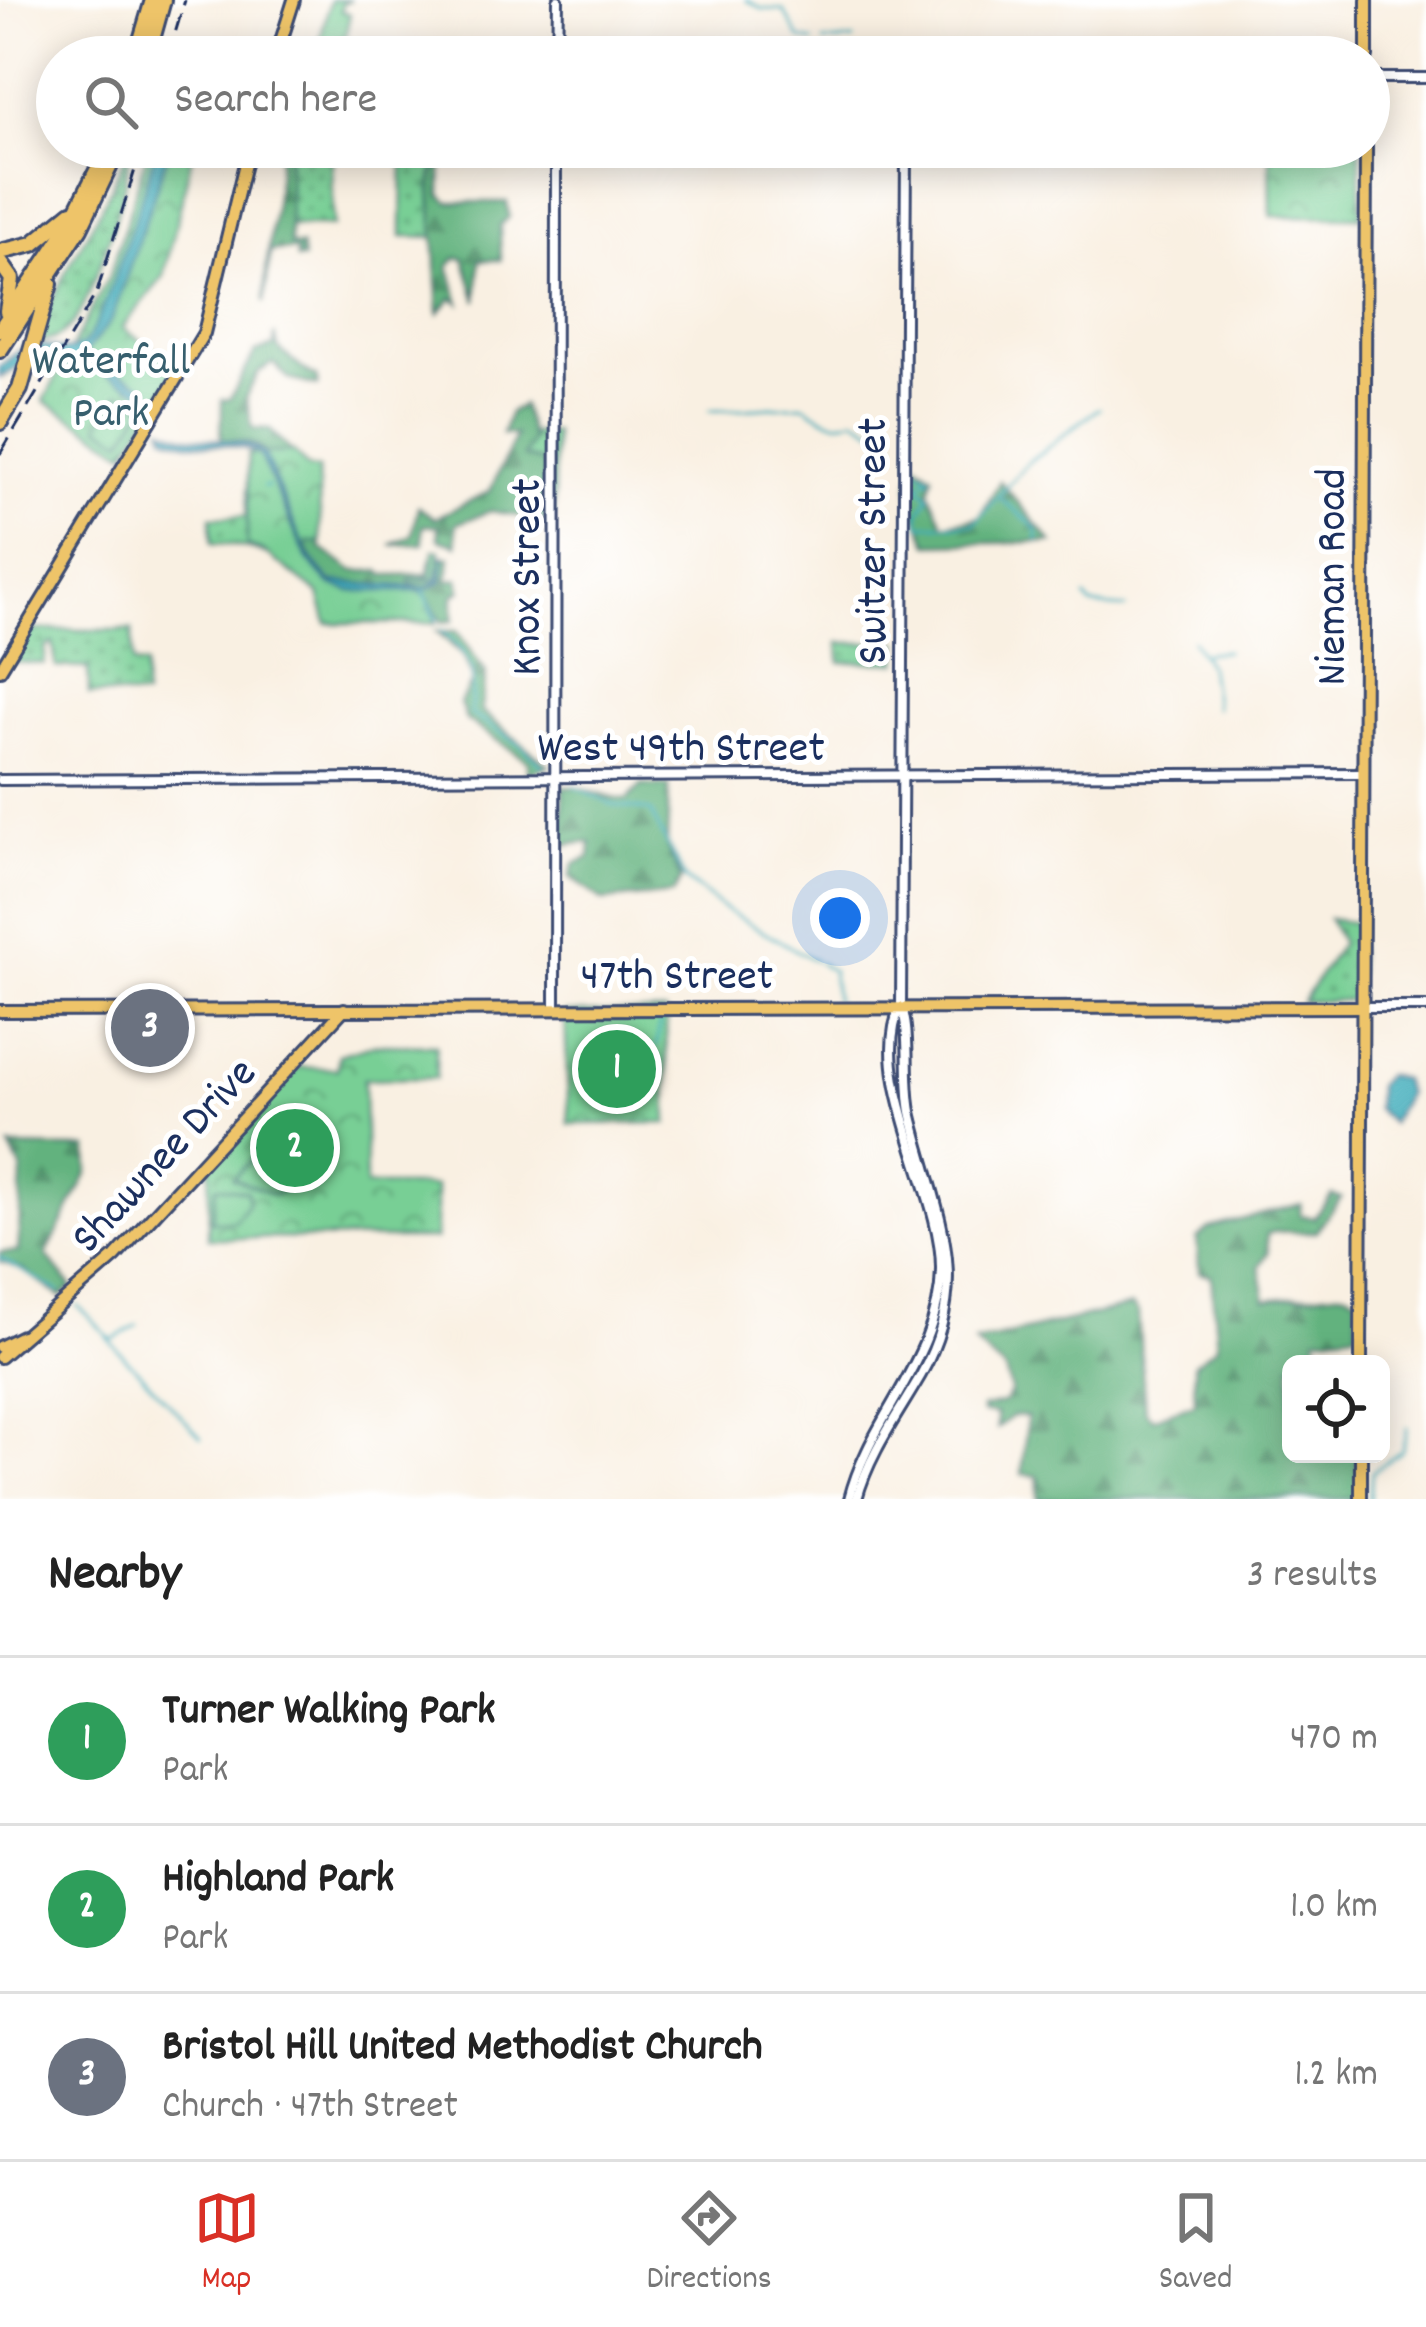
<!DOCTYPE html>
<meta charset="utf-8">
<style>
:root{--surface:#fff;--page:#f2f2f2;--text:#222;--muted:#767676;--line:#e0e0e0;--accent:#d93025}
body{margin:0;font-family:Dekko,sans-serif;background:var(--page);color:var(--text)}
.controls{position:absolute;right:36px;bottom:36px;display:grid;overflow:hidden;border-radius:18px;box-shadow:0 6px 30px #0003}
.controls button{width:108px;height:108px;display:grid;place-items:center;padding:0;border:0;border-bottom:3px solid var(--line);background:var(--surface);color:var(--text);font:60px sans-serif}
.you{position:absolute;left:840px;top:918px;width:42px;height:42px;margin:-30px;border:9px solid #fff;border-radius:50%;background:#1a73e8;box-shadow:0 0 0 18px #1a73e833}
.badge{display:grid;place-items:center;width:78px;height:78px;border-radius:50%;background:var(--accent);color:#fff;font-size:39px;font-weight:700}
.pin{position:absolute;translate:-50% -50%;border:6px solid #fff;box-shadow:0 3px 12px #0006}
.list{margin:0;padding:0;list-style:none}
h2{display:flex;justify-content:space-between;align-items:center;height:156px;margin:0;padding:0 48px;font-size:51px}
h2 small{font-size:39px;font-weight:400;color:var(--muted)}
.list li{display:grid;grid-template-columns:78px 1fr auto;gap:36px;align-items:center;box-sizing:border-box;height:168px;padding:0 48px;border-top:3px solid var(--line)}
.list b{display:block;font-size:45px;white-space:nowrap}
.list p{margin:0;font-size:39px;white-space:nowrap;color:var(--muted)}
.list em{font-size:39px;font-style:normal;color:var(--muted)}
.icon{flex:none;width:66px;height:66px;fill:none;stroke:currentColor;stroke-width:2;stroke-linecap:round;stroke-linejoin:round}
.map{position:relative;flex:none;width:1426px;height:1499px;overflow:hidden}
.search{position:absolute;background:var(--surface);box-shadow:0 6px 30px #0003;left:36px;right:36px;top:36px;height:132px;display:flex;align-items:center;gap:30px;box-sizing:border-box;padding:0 42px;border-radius:66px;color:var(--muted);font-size:45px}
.sheet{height:660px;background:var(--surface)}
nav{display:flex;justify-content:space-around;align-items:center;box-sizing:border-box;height:168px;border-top:3px solid var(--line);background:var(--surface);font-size:33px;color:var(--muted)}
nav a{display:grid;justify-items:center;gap:6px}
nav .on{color:var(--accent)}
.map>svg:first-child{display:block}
.grass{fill:url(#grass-dots);stroke:#4a7f7a;stroke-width:3}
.forest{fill:url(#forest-firs);stroke:#3e706e;stroke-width:3}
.park{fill:url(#park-crowns);stroke:#4a7f7a;stroke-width:3}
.garden{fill:#78cf95;stroke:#4a7f7a;stroke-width:3}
.water{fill:#3cabb9;stroke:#2c6d8c;stroke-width:3}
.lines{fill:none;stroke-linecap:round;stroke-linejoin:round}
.stream{stroke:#3cabb9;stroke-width:3}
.minor-casing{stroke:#3c4c72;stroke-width:14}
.major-casing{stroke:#3c4c72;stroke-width:16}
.highway-casing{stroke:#3c4c72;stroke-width:20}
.minor{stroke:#fff;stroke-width:8}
.major{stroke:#eec469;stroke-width:10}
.highway{stroke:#eec469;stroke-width:14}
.rail{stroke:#1b2f5e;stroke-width:3;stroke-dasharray:18 9;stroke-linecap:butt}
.labels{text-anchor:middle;stroke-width:10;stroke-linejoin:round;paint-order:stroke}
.park-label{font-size:45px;fill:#375f6e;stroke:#fff}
.street-label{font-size:45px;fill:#1b2f5e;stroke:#fff}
</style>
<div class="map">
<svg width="1426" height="1499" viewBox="0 0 1426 1499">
<defs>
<pattern id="grass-dots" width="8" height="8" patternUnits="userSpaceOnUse" patternTransform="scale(3)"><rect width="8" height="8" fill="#78cf95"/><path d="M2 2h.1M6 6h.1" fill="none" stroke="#62a87d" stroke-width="1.8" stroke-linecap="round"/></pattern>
<pattern id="forest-firs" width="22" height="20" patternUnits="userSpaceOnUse" patternTransform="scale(3)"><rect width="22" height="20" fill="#62b27e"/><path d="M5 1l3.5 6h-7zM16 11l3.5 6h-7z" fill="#50916a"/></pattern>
<pattern id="park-crowns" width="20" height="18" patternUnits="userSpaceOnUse" patternTransform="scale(3)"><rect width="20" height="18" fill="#78cf95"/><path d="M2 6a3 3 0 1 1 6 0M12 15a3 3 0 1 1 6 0" fill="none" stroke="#62a87d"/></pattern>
</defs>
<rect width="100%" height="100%" fill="#fff"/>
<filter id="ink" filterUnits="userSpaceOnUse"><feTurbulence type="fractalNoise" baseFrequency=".00833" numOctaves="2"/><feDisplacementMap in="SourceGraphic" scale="24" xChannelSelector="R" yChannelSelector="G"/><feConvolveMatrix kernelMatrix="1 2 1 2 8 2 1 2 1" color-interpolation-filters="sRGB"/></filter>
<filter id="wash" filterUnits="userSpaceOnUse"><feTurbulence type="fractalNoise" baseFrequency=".004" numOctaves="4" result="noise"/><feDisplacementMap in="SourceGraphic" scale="48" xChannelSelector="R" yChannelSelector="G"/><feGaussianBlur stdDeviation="2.7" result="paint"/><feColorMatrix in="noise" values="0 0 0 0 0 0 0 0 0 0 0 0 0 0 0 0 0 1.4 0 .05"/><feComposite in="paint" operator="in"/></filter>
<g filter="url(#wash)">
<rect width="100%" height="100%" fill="#f9f0e2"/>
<g class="grass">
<path d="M128,147c7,23 -37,161 -60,182 -10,10 -18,12 -32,12 22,-69 68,-125 92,-194z"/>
<polygon points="332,147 333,226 290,226 288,149"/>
<polygon points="403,155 437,157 431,187 434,237 402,236"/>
<polygon points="554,432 554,520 544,521 547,498 523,457 531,433"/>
<path d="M248,453l56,108 89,62h-66c-3,-7 -1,-20 -6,-27 -26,-37 -69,-51 -109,-52l-1,-27 36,-1v-26h7z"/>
<polygon points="29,630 132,630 133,664 145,665 144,697 89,694 88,668 56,667 53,643 46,647 44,664 10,662"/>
<polygon points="839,643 899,643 898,662 840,662"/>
<polygon points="1329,919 1358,923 1357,1000 1302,1002 1341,943"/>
</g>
<g class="forest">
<path d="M279,147h24l-15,2 2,96 11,1 2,13h-6l-1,-9 -25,1 -7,52c1,-55 15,-100 15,-156z"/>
<polygon points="406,147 442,147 441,195 449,202 507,202 509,217 500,226 501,260 480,260 477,301 464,258 456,258 449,266 460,303 452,298 439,313 431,187 437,157 406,155"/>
<path d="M275,334l3,14c8,7 28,26 39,29l1,9 -30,-7 -15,-16 -14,9 -13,24 6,32 17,1 39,39 10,1 3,79 32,23h27l4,4 44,-1 4,-17h18l-2,23 11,-1 2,11 -8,6v25l-11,1 -15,-25 -97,-13c-45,-42 -35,-96 -64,-130 -12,-14 -29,-13 -45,-14l1,-40 8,-1 25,-47 19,-6z"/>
<polygon points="522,405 532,440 524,457 544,462 544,521 491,511 456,524 457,545 439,539 438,525 423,526 423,544 391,545 412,535 418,507 435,518 490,491 516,435 502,434 509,413"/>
<path d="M917,463l16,12 -4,16 15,33 36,-7 20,-36 52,61 -123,2c-11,-29 -30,-51 -12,-81z"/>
<polygon points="437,631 457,631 486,673 481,711 549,765 528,774 528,761 466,720 460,703 473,680 464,657"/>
<path d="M642,785l27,1 -2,62 14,31 -8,15 -70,7 -33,-24 4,-13 16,-7 1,-15 -28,3v-58c24,-1 40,12 64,13z"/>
<polygon points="10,1147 88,1148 89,1171 46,1255 72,1287 60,1297 24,1270 0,1261 0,1252 18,1252 22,1171"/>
<path d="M1332,1195l9,3 -25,33c-18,4 -31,-3 -49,3l1,19 -8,13 6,33 78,-8 13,5v36l-41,5 4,14 -7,13h-22v90h66v45h-319v-23l-16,-2 5,-57 -15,-1 -15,12 -1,-14 -14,-1v-5l23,-6 6,-11 -6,-20 -31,-28 158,-37 6,7 7,97 7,8 43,-15 -1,-40 23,-17 -6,-71 -12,-3 -2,-33 12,-11 92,-24 -1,11 14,3z"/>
</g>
<g class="park">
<polygon points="330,0 351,0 343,2 341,11 350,14 341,57 316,57"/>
<polygon points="149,147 194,147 164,276 122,328 179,367 126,452 44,401 110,274"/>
<polygon points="1270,147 1360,147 1361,217 1271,216"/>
<path d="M294,452l14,16 10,1 3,73h-15c11,56 58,48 104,46v-9l20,-2 4,-27h7l-6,29 -23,5 15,14 9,25h-109l-8,-29 -56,-43 -16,-5 1,-92z"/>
<polygon points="666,1012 668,1123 569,1124 565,1013"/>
<polygon points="376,1044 436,1045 436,1078 364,1079 366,1186 436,1186 436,1239 208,1238 210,1161 298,1067 337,1069 339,1055"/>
</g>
<g class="garden">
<polygon points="119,393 144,407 123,440 99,426"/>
<polygon points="278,1133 320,1173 274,1195 233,1178"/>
<polygon points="216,1186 247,1191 248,1203 234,1221 212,1221"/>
</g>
<g class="water">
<path d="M156,147h14l-58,172 -28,36 66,34v6l-62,-29h-27l-23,-10 -38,22v-12l27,-22c20,-1 36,12 55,1 18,-10 66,-167 74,-198z"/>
<path d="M163,427c33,19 72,5 101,27l43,100 24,28 97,6 12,-10 4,-23 -3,27 -18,9h-73l-21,-7 -22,-26 -48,-104c-29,-15 -63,-4 -94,-19z"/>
<polygon points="1386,1075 1402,1079 1406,1094 1391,1123 1376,1109 1377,1085"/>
</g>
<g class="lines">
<g class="stream">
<polyline points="746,0 762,9 783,10 800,39 813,42"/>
<polyline points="824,42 854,40"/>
<path d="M709,411l95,-6c16,10 30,23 51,13l39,24"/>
<polyline points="910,451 913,466 931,477 918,484 929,496 919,513 920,525 974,524 1028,462 1099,408"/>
<polyline points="264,487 267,486"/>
<polyline points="999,497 1036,528 1038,541"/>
<polyline points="423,590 437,620"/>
<polyline points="1085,598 1091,605 1126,608"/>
<path d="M442,630c35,36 31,37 29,84l50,31 22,21"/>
<polyline points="1192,640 1209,667 1215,708"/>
<polyline points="1204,653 1226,651"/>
<polyline points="574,786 612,805 650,811 685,879 724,909 815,961"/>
<polyline points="819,963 832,971 835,1000"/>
<polyline points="657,1046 660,1018"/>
<polyline points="0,1258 59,1292"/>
<polyline points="78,1306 112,1340 138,1325"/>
<polyline points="107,1338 201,1437"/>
<polyline points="1369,1499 1372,1472 1402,1450 1407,1428"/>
</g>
</g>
</g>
<g filter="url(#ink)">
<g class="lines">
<defs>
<g id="minor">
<polyline points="557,57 558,0"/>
<polyline points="1369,78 1426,78"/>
<polyline points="0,780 1363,773"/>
<polyline points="1362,1007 1426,1007"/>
<polyline points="555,1008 556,147"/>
<path d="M849,1499c20,-82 91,-141 92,-230 1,-76 -73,-190 -41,-262"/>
<path d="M857,1499c12,-45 41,-84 64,-124 54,-97 14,-163 -9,-259 -8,-31 0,-85 -11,-110l5,-859"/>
</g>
<g id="major">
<polyline points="1367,0 1367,57"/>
<polyline points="276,57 294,0"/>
<polyline points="0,670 204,333 249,147"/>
<polyline points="0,1011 1362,1007"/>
<polyline points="0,1347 22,1336"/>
<polyline points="0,1357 115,1257 344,1009"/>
<polyline points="1361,1364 1366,147"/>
<polyline points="1361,1499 1361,1454"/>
</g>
<g id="highway">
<polyline points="136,57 153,0"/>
<polyline points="147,57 163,0"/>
<polyline points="0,252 33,244 72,212"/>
<polyline points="0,262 12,279 7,311"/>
<polyline points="0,330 67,230 109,147"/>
<polyline points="0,350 80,228 119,147"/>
<polyline points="0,422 20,389 50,284"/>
</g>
</defs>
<use href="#minor" class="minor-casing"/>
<use href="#major" class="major-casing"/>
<use href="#highway" class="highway-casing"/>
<use href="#minor" class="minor"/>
<use href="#major" class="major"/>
<use href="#highway" class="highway"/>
<g class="rail">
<polyline points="168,57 185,0"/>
<polyline points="0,454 97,292 142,147"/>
</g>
</g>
</g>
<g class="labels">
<g class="park-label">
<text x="111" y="373">Waterfall<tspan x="111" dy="52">Park</tspan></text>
</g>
<g class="street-label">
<text transform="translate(869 541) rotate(-90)" y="16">Switzer Street</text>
<text transform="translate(523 577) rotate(-90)" y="16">Knox Street</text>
<text transform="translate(1328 577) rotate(-90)" y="16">Nieman Road</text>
<text x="681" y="760">West 49th Street</text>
<text x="677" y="988">47th Street</text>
<text transform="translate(161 1153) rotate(-47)" y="16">Shawnee Drive</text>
</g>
</g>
</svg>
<div class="controls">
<button><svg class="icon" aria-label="locate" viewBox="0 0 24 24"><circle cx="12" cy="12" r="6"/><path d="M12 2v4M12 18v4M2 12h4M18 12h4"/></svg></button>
</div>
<div class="you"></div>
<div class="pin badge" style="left:617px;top:1069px;background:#2e9e5b">1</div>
<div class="pin badge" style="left:295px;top:1148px;background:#2e9e5b">2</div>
<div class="pin badge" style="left:150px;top:1028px;background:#6b7280">3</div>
<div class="search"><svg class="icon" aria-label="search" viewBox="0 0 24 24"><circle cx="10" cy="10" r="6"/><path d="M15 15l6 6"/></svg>Search here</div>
</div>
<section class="sheet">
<h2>Nearby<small>3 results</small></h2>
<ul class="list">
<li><span class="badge" style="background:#2e9e5b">1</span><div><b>Turner Walking Park</b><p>Park</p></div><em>470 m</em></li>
<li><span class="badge" style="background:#2e9e5b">2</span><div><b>Highland Park</b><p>Park</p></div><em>1.0 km</em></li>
<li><span class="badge" style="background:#6b7280">3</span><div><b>Bristol Hill United Methodist Church</b><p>Church · 47th Street</p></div><em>1.2 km</em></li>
</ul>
</section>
<nav>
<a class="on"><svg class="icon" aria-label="map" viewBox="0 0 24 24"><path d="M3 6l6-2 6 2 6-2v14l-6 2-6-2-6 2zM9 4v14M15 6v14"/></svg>Map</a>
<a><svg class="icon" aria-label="directions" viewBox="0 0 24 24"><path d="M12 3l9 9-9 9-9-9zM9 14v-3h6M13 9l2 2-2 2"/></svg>Directions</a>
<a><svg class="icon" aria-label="saved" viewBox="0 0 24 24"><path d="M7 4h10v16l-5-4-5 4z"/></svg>Saved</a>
</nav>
